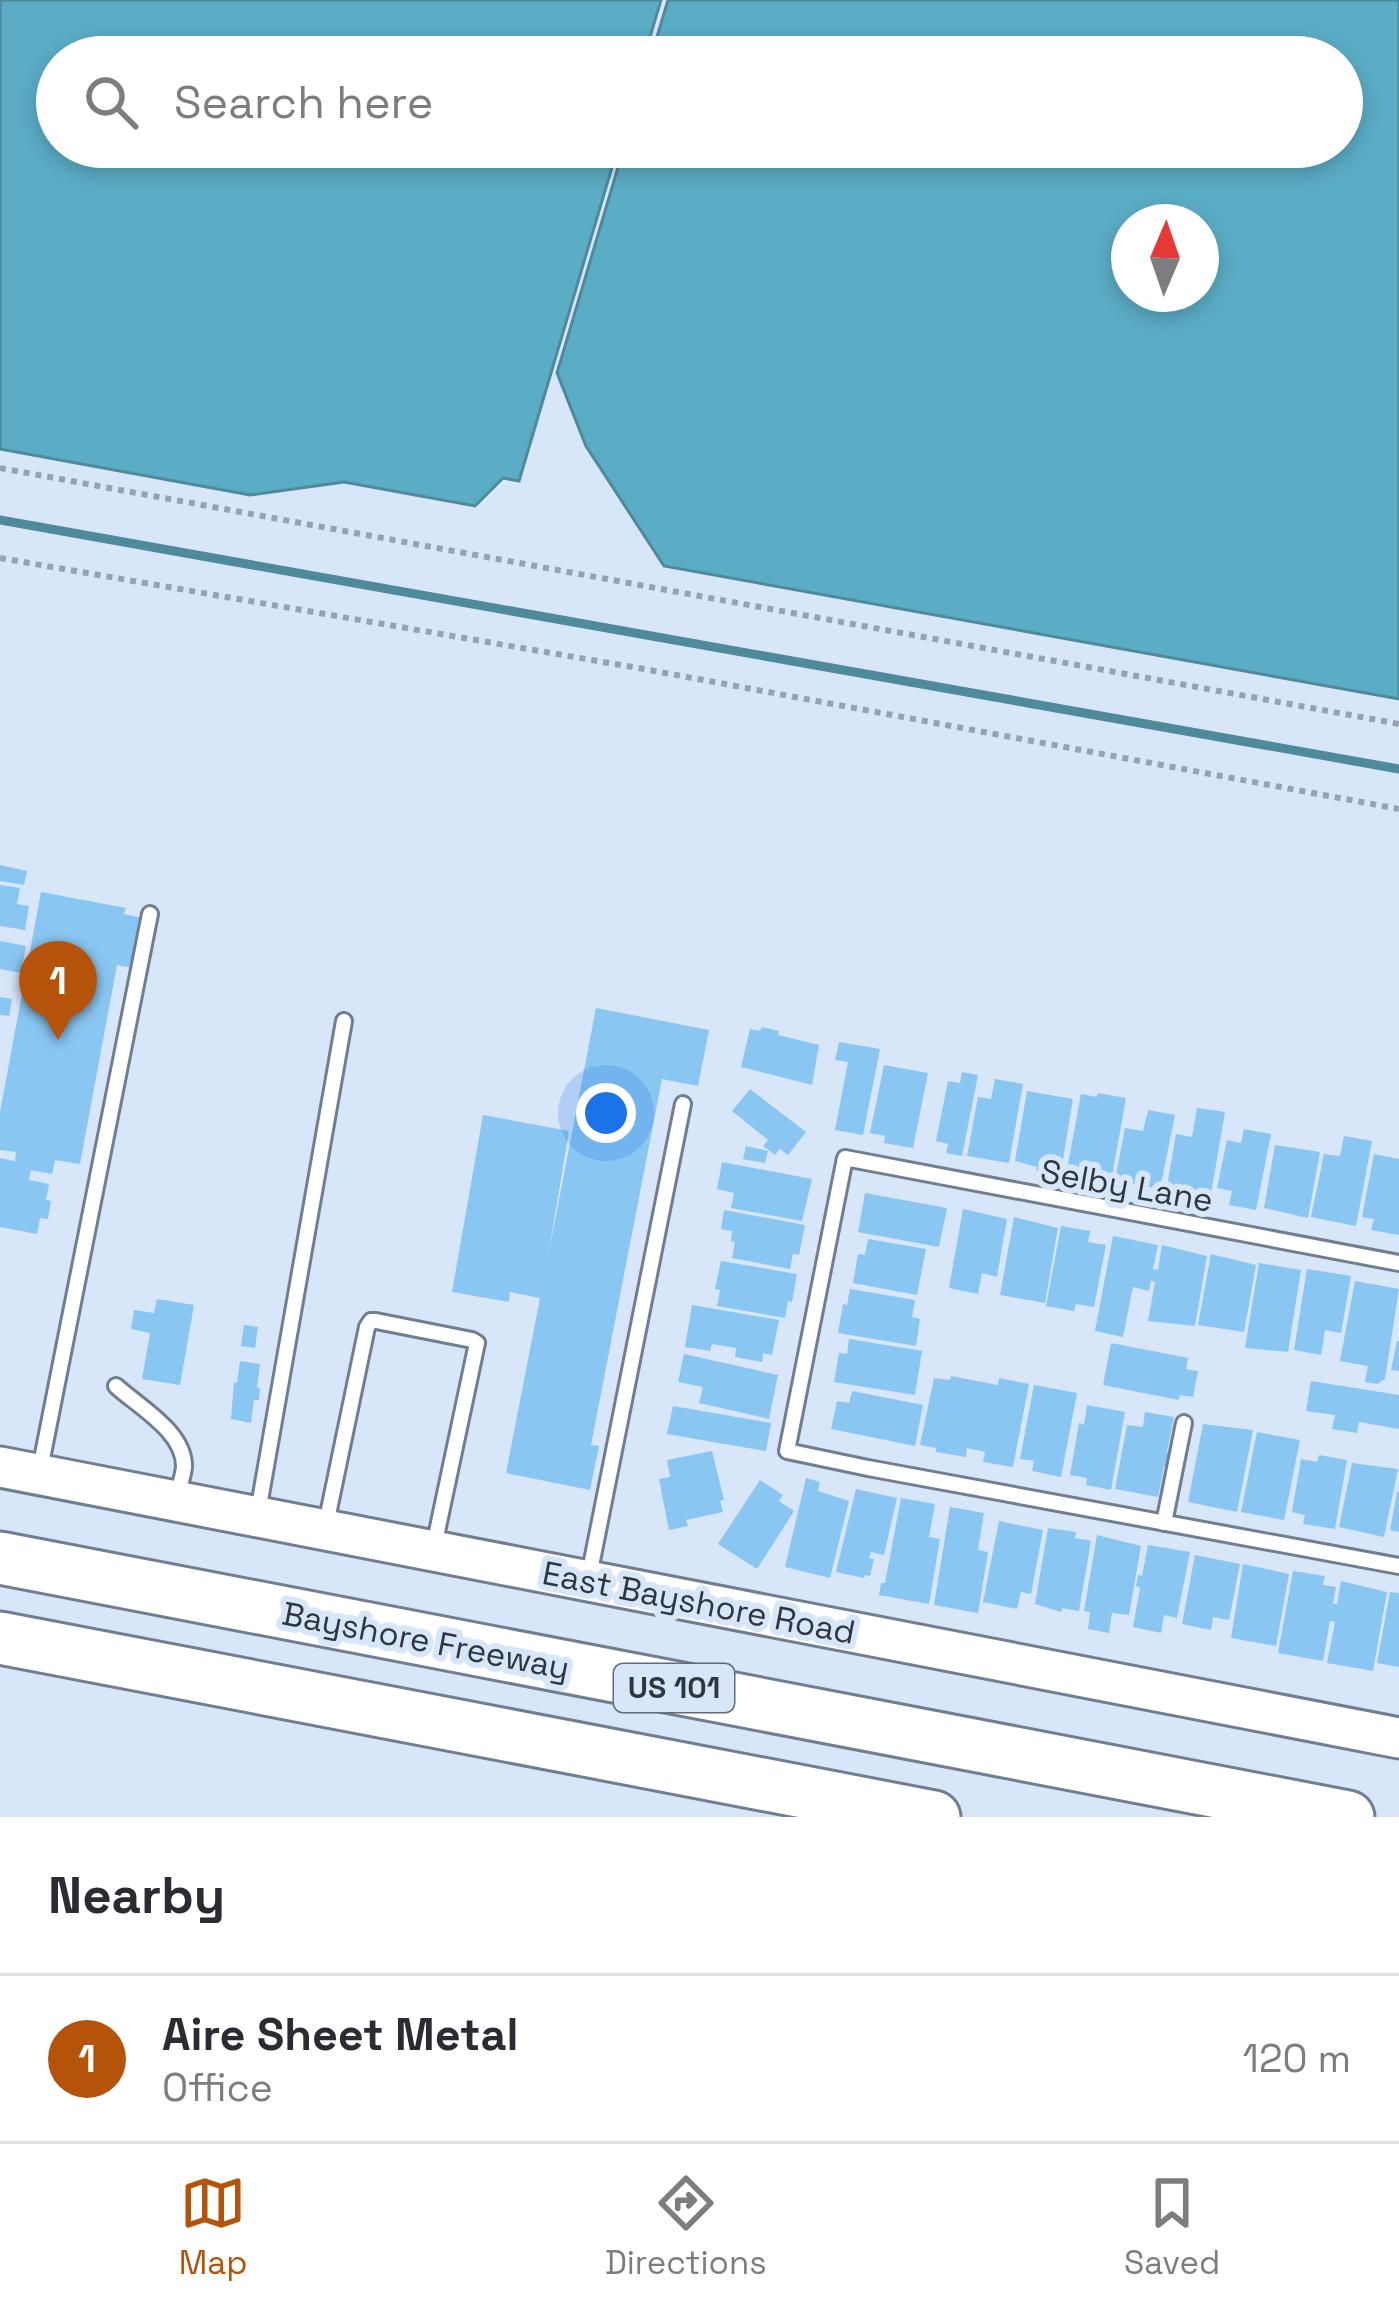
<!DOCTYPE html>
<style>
:root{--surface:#fff;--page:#f7f7f7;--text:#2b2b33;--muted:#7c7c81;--line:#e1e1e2;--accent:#b45309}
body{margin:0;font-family:"Space Grotesk",sans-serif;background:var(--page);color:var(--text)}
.compass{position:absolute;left:1111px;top:204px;width:108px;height:108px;border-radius:50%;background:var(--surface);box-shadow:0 6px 18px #0003;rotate:2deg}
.you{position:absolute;left:606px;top:1113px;width:42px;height:42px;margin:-30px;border:9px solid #fff;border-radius:50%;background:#1a73e8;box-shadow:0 0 0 18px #1a73e833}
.badge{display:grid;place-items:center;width:78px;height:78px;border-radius:50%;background:var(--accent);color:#fff;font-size:39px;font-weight:700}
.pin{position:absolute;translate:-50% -99px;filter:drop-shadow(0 3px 6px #0008)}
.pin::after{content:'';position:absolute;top:63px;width:42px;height:36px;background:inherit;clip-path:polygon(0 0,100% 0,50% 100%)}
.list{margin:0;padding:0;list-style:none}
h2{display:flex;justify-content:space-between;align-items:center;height:156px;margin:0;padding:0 48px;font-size:51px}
h2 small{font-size:39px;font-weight:400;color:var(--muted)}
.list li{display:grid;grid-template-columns:78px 1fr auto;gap:36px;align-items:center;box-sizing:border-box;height:168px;padding:0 48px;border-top:3px solid var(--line)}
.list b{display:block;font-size:45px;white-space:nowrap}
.list p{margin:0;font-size:39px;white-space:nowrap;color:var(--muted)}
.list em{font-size:39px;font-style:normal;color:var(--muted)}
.icon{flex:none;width:66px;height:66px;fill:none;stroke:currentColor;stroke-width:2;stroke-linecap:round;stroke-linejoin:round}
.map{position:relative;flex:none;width:1399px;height:1817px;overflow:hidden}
.search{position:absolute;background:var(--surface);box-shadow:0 6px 18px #0003;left:36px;right:36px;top:36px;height:132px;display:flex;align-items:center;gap:30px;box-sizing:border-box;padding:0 42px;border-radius:66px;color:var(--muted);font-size:45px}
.sheet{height:324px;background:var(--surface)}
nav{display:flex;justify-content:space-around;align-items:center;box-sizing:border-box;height:168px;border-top:3px solid var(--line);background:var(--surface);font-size:33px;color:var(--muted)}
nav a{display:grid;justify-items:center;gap:6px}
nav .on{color:var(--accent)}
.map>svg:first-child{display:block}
.water{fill:#5bacc5;stroke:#4e899c;stroke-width:3;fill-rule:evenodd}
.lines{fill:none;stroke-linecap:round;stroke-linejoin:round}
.stream{stroke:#4e899c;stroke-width:9}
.building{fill:#89c6f1}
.lane-casing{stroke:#717d90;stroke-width:20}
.secondary-casing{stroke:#717d90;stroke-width:45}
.highway-casing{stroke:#717d90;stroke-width:57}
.path{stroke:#96a1b1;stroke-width:6;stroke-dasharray:6 6;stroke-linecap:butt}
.lane{stroke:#fff;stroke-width:14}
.secondary{stroke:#fff;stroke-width:39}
.highway{stroke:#fff;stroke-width:51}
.labels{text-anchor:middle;stroke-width:12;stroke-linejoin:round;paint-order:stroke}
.shield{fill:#d8e6fa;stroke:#626b76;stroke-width:3}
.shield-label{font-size:30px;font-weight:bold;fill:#30363e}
.street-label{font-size:33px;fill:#30363e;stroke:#d8e6fa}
</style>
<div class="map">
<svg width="1399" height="1817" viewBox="0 0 1399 1817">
<rect width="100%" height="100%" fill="#d8e6fa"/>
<g class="water">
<polygon points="0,0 661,0 644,57 57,57 57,147 618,147 519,481 503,478 475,506 344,482 250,495 0,449"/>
<path d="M668,0h731v699l-735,-133 -78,-120 -29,-73 67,-226h718v-90h-691zM1129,222h72v72h-72z"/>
</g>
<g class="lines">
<polyline class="stream" points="0,520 1399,769"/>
</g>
<g class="building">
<polygon points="0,865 27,871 24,885 0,881"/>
<polygon points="0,885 20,888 17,904 29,906 25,930 0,926"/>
<polygon points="41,892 126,908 124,914 142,918 133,968 117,965 80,1164 55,1160 52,1174 31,1170 29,1180 49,1184 46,1200 51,1201 48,1219 40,1218 37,1234 0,1227 0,1158 15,1161 16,1152 0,1150 0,1112"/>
<polygon points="0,941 26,946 21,973 0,969"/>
<polygon points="0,997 12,999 9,1016 0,1015"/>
<polygon points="596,1008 709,1030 698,1086 662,1079 591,1445 599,1446 590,1490 506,1473 540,1298 510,1292 509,1302 452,1292 483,1115 569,1131 548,1257"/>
<polygon points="762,1027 779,1031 778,1035 819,1045 812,1085 741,1067 750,1029 760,1031"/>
<polygon points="839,1042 880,1049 863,1135 835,1130 848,1062 835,1060"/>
<polygon points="884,1065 928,1073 913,1148 884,1143 885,1136 870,1133"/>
<polygon points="962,1072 978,1075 962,1156 946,1153 948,1144 936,1141 948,1081 960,1083"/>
<polygon points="995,1079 1023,1084 1009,1163 967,1156 978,1097 991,1099"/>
<polygon points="750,1089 806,1132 788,1155 780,1149 775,1155 763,1146 768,1140 732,1111"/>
<polygon points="1027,1091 1073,1099 1061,1171 1051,1170 1050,1173 1036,1171 1037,1167 1015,1161"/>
<polygon points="1098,1093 1126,1098 1111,1182 1082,1177 1083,1173 1067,1170 1081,1094 1097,1097"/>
<polygon points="1197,1108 1225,1112 1210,1200 1183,1196 1184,1190 1167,1187 1176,1134 1192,1137"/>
<polygon points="1148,1110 1175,1115 1160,1189 1115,1180 1125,1128 1143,1131"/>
<polygon points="1244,1129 1271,1134 1256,1210 1229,1205 1232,1191 1217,1188 1227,1140 1241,1143"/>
<polygon points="1344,1136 1372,1141 1356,1226 1311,1217 1324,1154 1340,1156"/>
<polygon points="1275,1145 1320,1152 1308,1218 1264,1208"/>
<polygon points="746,1146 768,1151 765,1163 743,1159"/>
<polygon points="1374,1154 1399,1159 1399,1235 1371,1230 1374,1219 1362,1217"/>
<polygon points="722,1162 812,1179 802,1221 731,1208 734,1193 717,1189"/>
<polygon points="865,1193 947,1208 939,1247 858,1232"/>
<polygon points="963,1209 1007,1219 997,1277 982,1273 978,1294 949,1288"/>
<polygon points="724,1210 805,1225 799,1255 793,1254 790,1269 732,1258 735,1242 731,1241 732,1231 721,1229"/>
<polygon points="1014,1217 1058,1228 1045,1303 1000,1295"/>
<polygon points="1061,1226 1090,1231 1088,1242 1106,1245 1094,1307 1076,1304 1074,1311 1046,1306"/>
<polygon points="1113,1236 1158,1245 1153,1269 1158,1270 1162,1245 1207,1256 1195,1326 1148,1321 1155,1282 1151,1281 1149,1291 1133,1287 1123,1337 1095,1331"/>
<polygon points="868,1239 926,1249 917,1295 853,1283 858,1254 865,1255"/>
<polygon points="1211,1254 1256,1265 1244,1332 1198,1325"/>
<polygon points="721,1261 797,1274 792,1302 788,1301 785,1318 717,1306 720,1290 715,1289"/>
<polygon points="1259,1263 1301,1270 1288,1352 1245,1348"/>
<polygon points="1307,1269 1351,1276 1341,1333 1325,1330 1321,1355 1294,1350"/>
<polygon points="1355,1281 1399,1289 1385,1379 1377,1384 1365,1382 1368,1366 1340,1361"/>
<polygon points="850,1289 915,1300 912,1317 920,1319 916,1346 838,1333 843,1304 847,1305"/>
<polygon points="157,1299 194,1305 180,1385 142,1379 150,1333 131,1329 134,1310 154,1313"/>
<polygon points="692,1305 779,1320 772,1355 763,1353 762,1362 735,1357 736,1348 712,1344 710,1351 685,1347"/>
<polygon points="244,1325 258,1327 255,1348 241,1346"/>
<polygon points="849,1339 922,1351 915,1395 834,1382 839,1353 847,1354"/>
<polygon points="1397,1341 1399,1341 1399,1371 1391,1370"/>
<polygon points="1111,1343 1188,1358 1186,1369 1198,1371 1193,1397 1180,1395 1179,1400 1103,1385"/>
<polygon points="684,1354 778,1375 769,1419 699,1403 703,1387 678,1382"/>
<polygon points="240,1361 260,1364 257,1387 260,1388 259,1400 254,1400 251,1423 231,1419 234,1382 237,1383"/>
<polygon points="951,1376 998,1385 999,1378 1029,1384 1013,1467 983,1462 985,1452 967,1448 966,1457 936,1452 936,1448 920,1445 934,1378 950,1380"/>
<polygon points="1311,1381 1399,1395 1399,1429 1359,1422 1357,1433 1332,1429 1335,1415 1306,1411"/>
<polygon points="1034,1385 1077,1393 1061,1477 1032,1471 1034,1461 1020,1459"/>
<polygon points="852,1391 923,1405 915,1446 831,1429 837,1401 849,1403"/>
<polygon points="1087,1405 1125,1412 1111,1490 1086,1485 1087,1478 1070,1475 1079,1423 1084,1425"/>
<polygon points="673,1406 771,1423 766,1451 667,1434"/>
<polygon points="1145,1412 1174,1417 1167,1452 1172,1453 1169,1468 1164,1467 1158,1497 1115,1489 1127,1425 1143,1427"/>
<polygon points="1203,1424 1253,1430 1237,1512 1188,1502"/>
<polygon points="1257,1432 1300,1440 1284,1520 1241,1512"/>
<polygon points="712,1451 724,1500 720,1501 723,1512 686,1520 688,1526 669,1530 659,1479 670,1477 667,1460"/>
<polygon points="1319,1455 1347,1460 1335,1529 1303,1524 1305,1515 1292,1512 1301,1459 1317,1462"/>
<polygon points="1352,1463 1398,1469 1384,1537 1339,1527"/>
<polygon points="806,1478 820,1482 818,1491 849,1501 830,1578 785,1567"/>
<polygon points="760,1480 783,1495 779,1501 794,1511 757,1569 718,1544"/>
<polygon points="856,1489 897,1498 884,1555 871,1552 869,1558 874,1559 870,1576 865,1575 864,1578 836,1572"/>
<polygon points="1397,1492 1399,1492 1399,1532 1390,1530"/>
<polygon points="901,1498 935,1504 929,1537 940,1539 929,1604 879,1595 881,1583 885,1583"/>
<polygon points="950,1507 984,1513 978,1550 988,1552 978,1613 934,1605"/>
<polygon points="999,1521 1043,1530 1031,1594 1021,1592 1017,1609 983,1602"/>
<polygon points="1048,1528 1076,1532 1075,1538 1091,1541 1079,1611 1062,1608 1061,1612 1035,1604"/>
<polygon points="1097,1535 1141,1546 1129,1615 1112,1613 1109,1633 1088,1629 1090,1612 1084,1611"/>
<polygon points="1148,1545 1190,1552 1177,1618 1164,1615 1161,1633 1133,1627 1140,1588 1136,1586 1138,1575 1142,1576"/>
<polygon points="1195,1555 1240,1564 1229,1620 1213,1617 1211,1630 1182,1624"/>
<polygon points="1243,1564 1289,1574 1276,1646 1231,1638"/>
<polygon points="1293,1571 1325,1576 1323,1585 1336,1587 1333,1604 1337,1604 1341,1581 1387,1592 1373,1671 1327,1663 1335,1622 1330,1621 1323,1661 1278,1653"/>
<polygon points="1390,1592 1399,1593 1399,1667 1377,1663"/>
</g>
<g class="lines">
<defs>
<g id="lane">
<polyline points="1399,1263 845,1158 787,1451 868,1468 1399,1566"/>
<path d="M116,1386c23,21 69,46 68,81 -1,10 -5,20 -7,30"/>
<polyline points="40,1469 150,914"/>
<polyline points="258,1512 344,1021"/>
<polyline points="1164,1523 1184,1423"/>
<polyline points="325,1529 367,1327 371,1321 376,1321 472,1340 477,1343 434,1546"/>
<polyline points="589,1576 683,1104"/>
</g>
<polyline id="secondary" points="0,1467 1399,1738"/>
<g id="highway">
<polyline points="0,1558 1348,1817"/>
<polyline points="0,1638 934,1817"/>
</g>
</defs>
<use href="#lane" class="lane-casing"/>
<use href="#secondary" class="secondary-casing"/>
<use href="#highway" class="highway-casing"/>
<g class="path">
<polyline points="0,468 1399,724"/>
<polyline points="0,558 644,669 1399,809"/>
</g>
<use href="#lane" class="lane"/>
<use href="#secondary" class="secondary"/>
<use href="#highway" class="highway"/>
</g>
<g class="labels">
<rect class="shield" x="614" y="1664" width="120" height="48" rx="9"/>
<g class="shield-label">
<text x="674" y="1698">US 101</text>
</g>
<g class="street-label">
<text transform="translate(1127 1185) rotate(10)" y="12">Selby Lane</text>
<text transform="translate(699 1602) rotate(11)" y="12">East Bayshore Road</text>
<text transform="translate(426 1640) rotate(11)" y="12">Bayshore Freeway</text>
</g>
</g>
</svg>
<svg class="compass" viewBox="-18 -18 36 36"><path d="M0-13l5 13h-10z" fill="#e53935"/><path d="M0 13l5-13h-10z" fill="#7c7c81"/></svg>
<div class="you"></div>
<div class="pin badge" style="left:58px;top:1040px">1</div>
<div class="search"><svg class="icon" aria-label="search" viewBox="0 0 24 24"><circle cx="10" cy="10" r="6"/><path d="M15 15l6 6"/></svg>Search here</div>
</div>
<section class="sheet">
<h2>Nearby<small></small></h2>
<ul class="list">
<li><span class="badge">1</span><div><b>Aire Sheet Metal</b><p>Office</p></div><em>120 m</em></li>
</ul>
</section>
<nav>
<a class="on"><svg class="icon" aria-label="map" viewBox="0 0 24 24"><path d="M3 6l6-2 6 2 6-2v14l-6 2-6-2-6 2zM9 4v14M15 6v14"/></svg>Map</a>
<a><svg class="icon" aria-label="directions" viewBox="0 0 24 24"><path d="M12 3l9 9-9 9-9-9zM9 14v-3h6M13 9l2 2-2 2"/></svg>Directions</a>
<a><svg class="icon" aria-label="saved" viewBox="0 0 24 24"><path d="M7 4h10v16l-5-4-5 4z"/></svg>Saved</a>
</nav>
